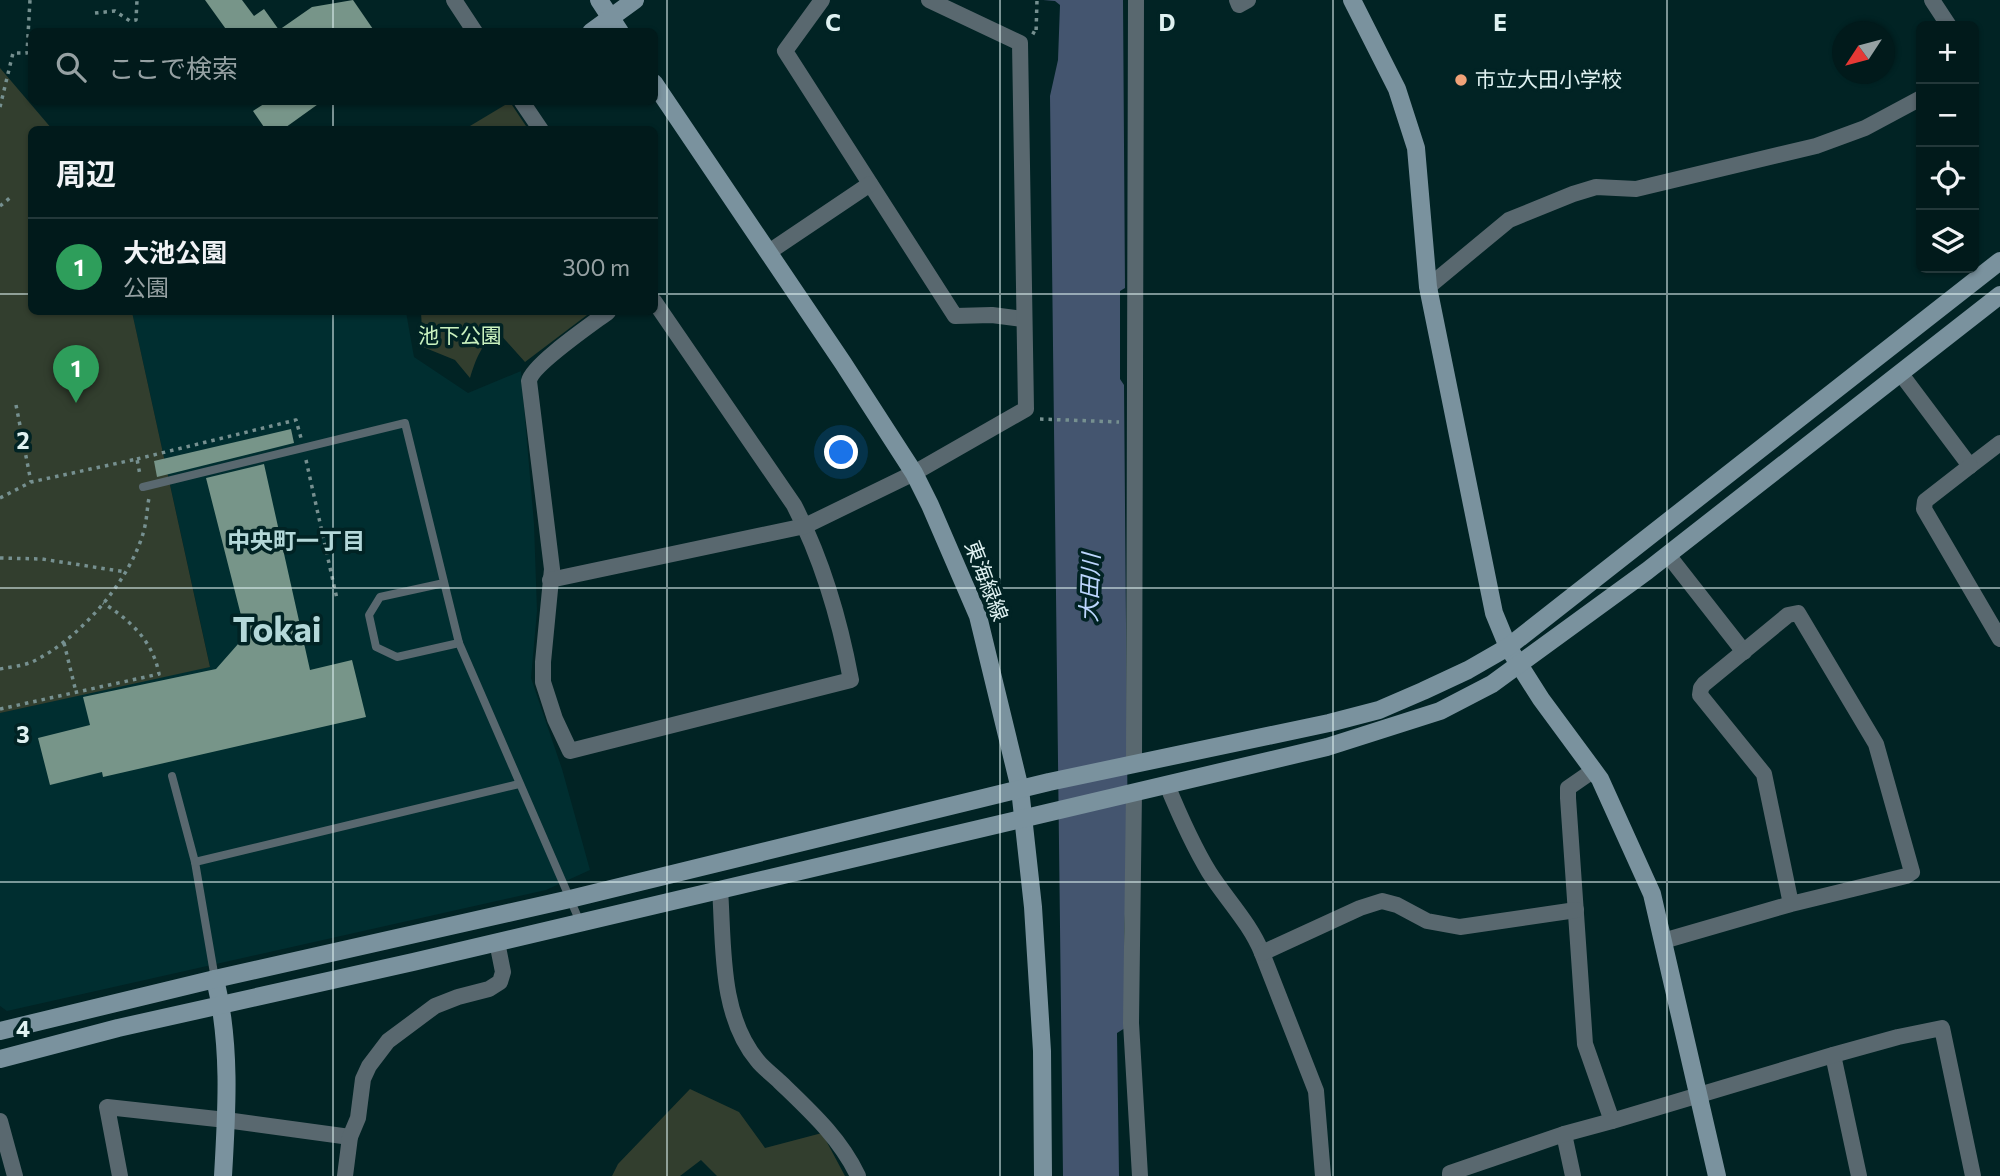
<!DOCTYPE html>
<html lang="ja">
<meta charset="utf-8">
<style>
:root{--surface:#011a1b;--page:#0b2324;--text:#f1f3f6;--muted:#96a1a3;--line:#23383a;--accent:#b45309}
body{margin:0;font-family:Commissioner,"Noto Sans JP",sans-serif;background:var(--page);color:var(--text)}
.controls{position:absolute;right:21px;top:21px;display:grid;overflow:hidden;border-radius:10px;box-shadow:0 2px 5px #0004}
.controls button{width:63px;height:63px;display:grid;place-items:center;padding:0;border:0;border-bottom:2px solid var(--line);background:var(--surface);color:var(--text);font:35px sans-serif}
.compass{position:absolute;left:1832px;top:21px;width:63px;height:63px;border-radius:50%;background:var(--surface);box-shadow:0 2px 5px #0004;rotate:234deg}
.you{position:absolute;left:842px;top:453px;width:24px;height:24px;margin:-18px;border:5px solid #fff;border-radius:50%;background:#1a73e8;box-shadow:0 0 0 10px #1a73e833}
.badge{display:grid;place-items:center;width:46px;height:46px;border-radius:50%;background:var(--accent);color:#fff;font-size:23px;font-weight:700}
.pin{position:absolute;translate:-50% -58px;filter:drop-shadow(0 2px 4px #0008)}
.pin::after{content:'';position:absolute;top:37px;width:24px;height:21px;background:inherit;clip-path:polygon(0 0,100% 0,50% 100%)}
.list{margin:0;padding:0;list-style:none}
h2{display:flex;justify-content:space-between;align-items:center;height:91px;margin:0;padding:0 28px;font-size:30px}
h2 small{font-size:23px;font-weight:400;color:var(--muted)}
.list li{display:grid;grid-template-columns:46px 1fr auto;gap:21px;align-items:center;box-sizing:border-box;height:98px;padding:0 28px;border-top:2px solid var(--line)}
.list b{display:block;font-size:26px;white-space:nowrap}
.list p{margin:0;font-size:23px;white-space:nowrap;color:var(--muted)}
.list em{font-size:23px;font-style:normal;color:var(--muted)}
.icon{flex:none;width:38px;height:38px;fill:none;stroke:currentColor;stroke-width:2;stroke-linecap:round;stroke-linejoin:round}
.map{position:relative;flex:none;width:2000px;height:1176px;overflow:hidden}
.search{position:absolute;background:var(--surface);box-shadow:0 2px 5px #0004;left:28px;top:28px;width:630px;height:77px;display:flex;align-items:center;gap:18px;box-sizing:border-box;padding:0 24px;border-radius:10px;color:var(--muted);font-size:26px}
.panel{position:absolute;background:var(--surface);box-shadow:0 2px 5px #0004;left:28px;top:126px;width:630px;height:189px;border-radius:10px}
.map>svg:first-child{display:block}
.built{fill:#002e30}
.green{fill:#323e2e}
.water{fill:#44556f}
.building{fill:#779589}
.lines{fill:none;stroke-linecap:round;stroke-linejoin:round}
.path{stroke:#769090;stroke-width:3.5;stroke-dasharray:3.5 5;stroke-linecap:butt}
.lane{stroke:#59686f;stroke-width:8}
.street{stroke:#59686f;stroke-width:16}
.secondary{stroke:#7a929e;stroke-width:18}
.grid{fill:none;stroke:#dff1f1;stroke-width:2;stroke-opacity:0.55}
.poi-dot{fill:#f0a278;stroke:#012324;stroke-width:2.5}
.labels{text-anchor:middle;stroke-width:7;stroke-linejoin:round;paint-order:stroke}
.poi-label{font-size:21px;fill:#dff1f1;stroke:#012324;text-anchor:start}
.park-label{font-size:21px;fill:#caf2bf;stroke:#012324}
.street-label{font-size:21px;fill:#dff1f1;stroke:#012324}
.neighbourhood-label{font-size:23px;font-weight:bold;fill:#b4d8d9;stroke:#012324}
.water-label{font-size:23px;font-style:italic;fill:#bcd6fe;stroke:#012324}
.town-label{font-size:35px;font-weight:bold;fill:#b4d8d9;stroke:#012324}
.grid-label{font-size:23px;text-anchor:middle;font-weight:bold;fill:#dff1f1;stroke:#012324;stroke-width:7;stroke-linejoin:round;paint-order:stroke}
</style>
<div class="map">
<svg width="2000" height="1176" viewBox="0 0 2000 1176">
<rect width="100%" height="100%" fill="#012324"/>
<polygon class="built" points="132,312 406,312 414,357 468,393 521,371 534,524 537,611 531,678 562,769 590,870 546,890 7,1011 0,1006 0,713 210,666"/>
<g class="green">
<polygon points="0,68 52,129 32,130 32,312 132,312 210,667 0,713"/>
<polygon points="510,102 528,129 465,129"/>
<path d="M421,312h170l-66,50 -27,-30c-17,12 -22,27 -28,46l-15,-18 -32,-13z"/>
<polygon points="690,1089 739,1112 765,1148 822,1133 845,1176 717,1176 701,1160 680,1176 612,1176 618,1164"/>
</g>
<polygon class="water" points="1043,0 1123,0 1125,288 1120,291 1120,379 1124,385 1128,861 1124,932 1125,1028 1117,1033 1119,1176 1063,1176 1050,96 1058,60 1060,5 1055,1"/>
<g class="building">
<polygon points="205,0 242,0 254,16 264,9 279,30 312,7 353,0 375,32 228,32"/>
<polygon points="267,102 321,102 282,130 266,130 253,111"/>
<polygon points="291,429 294,443 157,477 154,461"/>
<polygon points="264,464 310,670 352,660 366,717 103,777 102,772 50,785 38,738 90,725 83,697 216,669 246,635 206,478"/>
</g>
<g class="lines">
<g class="path">
<polyline points="95,13 115,11 130,21 136,20 137,0"/>
<polyline points="1032,32 1036,34 1037,0"/>
<polyline points="0,107 13,53 27,53 30,0"/>
<polyline points="0,206 11,197"/>
<polyline points="16,405 31,482"/>
<polyline points="1040,419 1119,422"/>
<polyline points="137,459 296,420 301,438"/>
<polyline points="306,460 337,599"/>
<polyline points="0,498 31,482 137,459 140,475"/>
<polyline points="0,558 42,559 126,572"/>
<polyline points="64,643 76,692"/>
<path d="M0,669c10,-2 22,-3 32,-7 47,-22 99,-82 112,-132 3,-11 3,-22 5,-32"/>
<path d="M0,709l159,-35c-6,-33 -29,-54 -56,-71"/>
</g>
<g class="lane">
<polyline points="143,487 405,423 459,643 580,922"/>
<polyline points="444,583 380,597 369,615 376,647 397,657 459,643"/>
<polyline points="172,776 195,862 215,979"/>
<polyline points="195,862 519,784"/>
</g>
<g class="street">
<polyline points="454,0 475,32"/>
<polyline points="822,0 785,51 955,316 992,315 1023,319"/>
<polyline points="1237,0 1239,5 1248,0"/>
<polyline points="1932,0 1949,26"/>
<polyline points="522,102 541,130"/>
<polyline points="769,252 870,184"/>
<polyline points="1428,287 1509,220 1573,194 1596,187 1636,189 1816,146 1865,128 1921,98"/>
<path d="M608,312c-16,12 -76,53 -79,69l23,188 -9,93v20l12,37 15,32 281,-71c-11,-59 -29,-121 -57,-175l-140,-204"/>
<polyline points="1901,374 1970,466 2000,443"/>
<polyline points="1970,466 1925,501 1924,509 2000,639"/>
<polyline points="1668,555 1744,652"/>
<polyline points="550,580 805,526 914,473 1026,409 1020,43 929,0"/>
<polyline points="1134,764 1136,0"/>
<polyline points="1594,770 1568,788 1568,798 1585,1044 1612,1121"/>
<path d="M1167,785c12,29 25,59 42,87 17,27 41,51 53,81l54,138 7,85"/>
<polyline points="1134,792 1131,1023 1140,1176"/>
<path d="M720,889c4,55 -1,125 37,171 6,8 15,14 23,22 30,29 60,56 78,94"/>
<polyline points="1663,941 1791,904 1906,876 1912,872 1876,744 1798,613 1788,615 1704,684 1701,688 1700,695 1764,774 1791,904"/>
<polyline points="1262,953 1360,908 1382,901 1397,905 1427,921 1460,927 1576,910"/>
<polyline points="1833,1055 1859,1176"/>
<polyline points="0,1121 15,1176"/>
<polyline points="1564,1134 1573,1176"/>
<polyline points="120,1176 107,1107 226,1120 350,1137"/>
<polyline points="345,1176 350,1137 358,1118 363,1079 369,1066 388,1041 435,1006 458,997 489,989 500,982 503,972 497,942"/>
<polyline points="1450,1176 1450,1173 1564,1134 1612,1121 1833,1055 1898,1037 1942,1028 1973,1176"/>
</g>
<g class="secondary">
<polyline points="599,0 620,32"/>
<polyline points="1352,0 1397,89 1416,148 1428,287 1494,613 1508,647 1541,699 1600,779 1652,894 1717,1176"/>
<polyline points="591,32 635,0"/>
<polyline points="654,83 843,363 914,473 930,505 978,616 1020,789 1033,907 1042,1051 1043,1176"/>
<path d="M215,979c16,65 12,130 8,197"/>
<polyline points="0,1031 215,979 570,899 1049,782 1329,723 1379,710 1423,691 1468,670 1508,647 2000,261"/>
<polyline points="0,1059 118,1028 413,962 1327,747 1440,711 1492,684 1647,571 2000,295"/>
</g>
</g>
<path class="grid" d="M333,0v32M667,0v1176M1000,0v1176M1333,0v1176M1667,0v1176M333,102v28M0,294h32M654,294h1346M333,312v864M0,588h2000M0,882h2000"/>
<circle class="poi-dot" cx="1461" cy="80" r="7"/>
<g class="labels">
<g class="poi-label">
<text x="1475" y="87">市立大田小学校</text>
</g>
<g class="park-label">
<text x="460" y="343">池下公園</text>
</g>
<g class="street-label">
<text transform="translate(986 581) rotate(69)" y="7">東海緑線</text>
</g>
<g class="neighbourhood-label">
<text x="296" y="549">中央町一丁目</text>
</g>
<g class="water-label">
<text transform="translate(1090 588) rotate(-88)" y="8">大田川</text>
</g>
<g class="town-label">
<text x="277" y="642">Tokai</text>
</g>
</g>
<g class="grid-label">
<text x="833" y="31">C</text>
<text x="1167" y="31">D</text>
<text x="1500" y="31">E</text>
<text x="23" y="449">2</text>
<text x="23" y="743">3</text>
<text x="23" y="1037">4</text>
</g>
</svg>
<div class="controls">
<button>+</button>
<button>−</button>
<button><svg class="icon" aria-label="locate" viewBox="0 0 24 24"><circle cx="12" cy="12" r="6"/><path d="M12 2v4M12 18v4M2 12h4M18 12h4"/></svg></button>
<button><svg class="icon" aria-label="layers" viewBox="0 0 24 24"><path d="M12 4l9 5-9 5-9-5zM3 14l9 5 9-5"/></svg></button>
</div>
<svg class="compass" viewBox="-18 -18 36 36"><path d="M0-13l5 13h-10z" fill="#e53935"/><path d="M0 13l5-13h-10z" fill="#96a1a3"/></svg>
<div class="you"></div>
<div class="pin badge" style="left:76px;top:403px;background:#2e9e5b">1</div>
<div class="search"><svg class="icon" aria-label="search" viewBox="0 0 24 24"><circle cx="10" cy="10" r="6"/><path d="M15 15l6 6"/></svg>ここで検索</div>
<section class="panel">
<h2>周辺<small></small></h2>
<ul class="list">
<li><span class="badge" style="background:#2e9e5b">1</span><div><b>大池公園</b><p>公園</p></div><em>300 m</em></li>
</ul>
</section>
</div>
